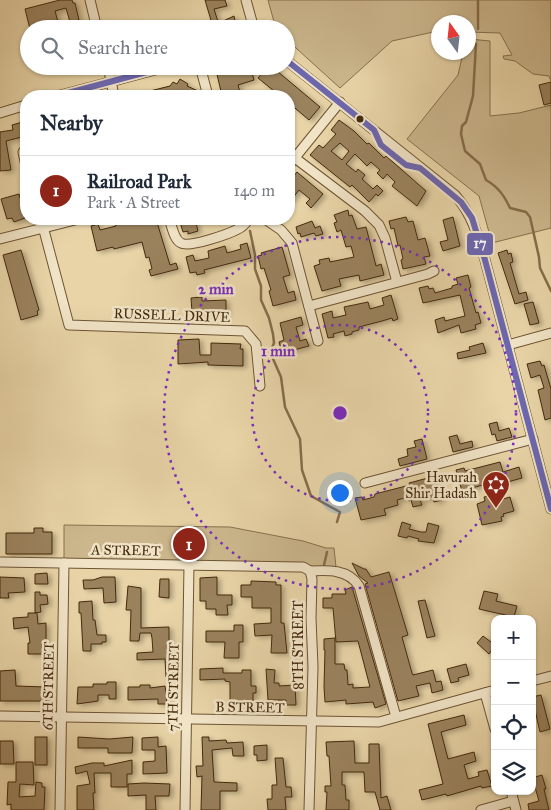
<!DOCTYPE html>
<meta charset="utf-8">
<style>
:root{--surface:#fff;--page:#f2f2f3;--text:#1f2937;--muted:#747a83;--line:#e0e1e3;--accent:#8f2418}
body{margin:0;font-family:"IM FELL Great Primer",serif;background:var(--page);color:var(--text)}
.controls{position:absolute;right:15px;bottom:15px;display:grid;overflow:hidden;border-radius:10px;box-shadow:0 1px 4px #0004}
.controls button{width:45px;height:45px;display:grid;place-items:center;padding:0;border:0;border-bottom:1px solid var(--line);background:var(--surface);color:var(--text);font:25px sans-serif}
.compass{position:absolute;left:431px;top:15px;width:45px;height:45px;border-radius:50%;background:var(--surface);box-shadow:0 1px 4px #0004;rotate:345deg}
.you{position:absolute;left:339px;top:492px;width:18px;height:18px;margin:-12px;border:4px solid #fff;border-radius:50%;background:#1a73e8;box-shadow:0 0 0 8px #1a73e833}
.badge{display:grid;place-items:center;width:32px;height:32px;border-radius:50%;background:var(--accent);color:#fff;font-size:16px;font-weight:700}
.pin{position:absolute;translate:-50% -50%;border:2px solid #fff;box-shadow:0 1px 5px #0006}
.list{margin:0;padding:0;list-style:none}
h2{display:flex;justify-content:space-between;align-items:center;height:65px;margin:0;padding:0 20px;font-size:21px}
h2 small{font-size:16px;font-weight:400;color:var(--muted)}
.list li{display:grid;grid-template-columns:32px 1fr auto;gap:15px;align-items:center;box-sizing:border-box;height:70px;padding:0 20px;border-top:1px solid var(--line)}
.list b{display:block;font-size:19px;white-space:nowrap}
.list p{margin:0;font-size:16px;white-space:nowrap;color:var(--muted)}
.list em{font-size:16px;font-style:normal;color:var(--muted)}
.icon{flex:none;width:28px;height:28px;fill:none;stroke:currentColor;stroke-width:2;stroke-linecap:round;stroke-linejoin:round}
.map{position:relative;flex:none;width:551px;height:810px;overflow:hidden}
.search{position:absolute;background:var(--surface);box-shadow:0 1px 4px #0004;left:20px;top:20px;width:275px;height:55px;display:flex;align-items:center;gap:12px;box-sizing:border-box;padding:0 18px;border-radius:28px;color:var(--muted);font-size:19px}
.panel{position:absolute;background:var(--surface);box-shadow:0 1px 4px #0004;left:20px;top:90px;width:275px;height:135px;border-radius:20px}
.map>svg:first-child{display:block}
.green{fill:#ccb78d;stroke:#88704d}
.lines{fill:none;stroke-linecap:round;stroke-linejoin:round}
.stream{stroke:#866d4a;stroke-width:2.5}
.building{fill:#9a825d;stroke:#452a0d;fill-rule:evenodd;filter:url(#shadow)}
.minor-casing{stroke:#6e5434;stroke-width:11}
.minor{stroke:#f0e3c6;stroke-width:9}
.bus-1-casing{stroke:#f0e3c6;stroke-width:10}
.bus-1{stroke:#6c67af;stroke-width:6}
.ring{fill:none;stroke:#7b2cbf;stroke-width:2.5;stroke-dasharray:2.5 5}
.bus-dot{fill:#452a0d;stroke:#f0e3c6;stroke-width:2}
.labels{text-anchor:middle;stroke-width:5;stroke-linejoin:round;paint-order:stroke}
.street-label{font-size:14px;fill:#452a0d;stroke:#f0e3c6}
.poi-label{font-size:14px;fill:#452a0d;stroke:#f0e3c6;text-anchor:end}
.centre{fill:#7b2cbf;stroke:#f0e3c6;stroke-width:2.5}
.ring-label{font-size:15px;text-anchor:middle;font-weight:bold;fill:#7b2cbf;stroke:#f0e3c6;stroke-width:5;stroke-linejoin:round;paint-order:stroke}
.line-badge{stroke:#f0e3c6;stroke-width:2}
.badge-label{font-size:14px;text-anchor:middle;font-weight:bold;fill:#fff}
</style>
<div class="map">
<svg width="551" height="810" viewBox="0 0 551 810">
<defs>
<filter id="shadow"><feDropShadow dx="3.5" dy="2" stdDeviation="2.5" flood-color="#0004"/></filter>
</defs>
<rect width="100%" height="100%" fill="#e8d4a7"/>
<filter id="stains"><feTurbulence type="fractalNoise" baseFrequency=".004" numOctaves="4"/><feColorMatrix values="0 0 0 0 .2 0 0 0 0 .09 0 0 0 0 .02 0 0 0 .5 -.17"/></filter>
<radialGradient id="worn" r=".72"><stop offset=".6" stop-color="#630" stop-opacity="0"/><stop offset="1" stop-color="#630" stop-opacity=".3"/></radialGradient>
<g class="green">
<polygon points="268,0 551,0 551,81 549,76 533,74 515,61 504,59 503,56 512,55 500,33 469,32 468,22 438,22 438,31 392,41 340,88 286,39 286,29 276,29"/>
<polygon points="469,39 490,41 490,116 519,113 551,105 551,228 492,243 479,196 407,139 458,75 463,53 468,52"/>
<polygon points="64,525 230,527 303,541 326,548 334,548 336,567 64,563"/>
</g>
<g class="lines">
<g class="stream">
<polyline points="478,29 478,0"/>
<path d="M476,44l-3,52 -7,26 -4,4 -1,8 4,17 15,13 6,16c12,7 18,15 24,28l16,4 4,5 9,40 1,11 11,23"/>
<polyline points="250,231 255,255 255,269 261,286 261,300 269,318 273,334 274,343 270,352 281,377 285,407 300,439 302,470 311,496 340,512 337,522"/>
<polyline points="324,565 327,552"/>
</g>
</g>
<g class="building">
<polygon points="60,0 72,0 73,3 75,3 79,20 70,22 66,8 55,11 58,22 30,29 25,9"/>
<polygon points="205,0 225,0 227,6 214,9 219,25 213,27"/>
<polygon points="234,16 237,29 223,29 221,22"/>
<polygon points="230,66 250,66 254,80 238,85 241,96 222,96 216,70"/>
<polygon points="268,66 271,66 320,107 309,120 289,103 289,96 280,96 258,78"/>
<polygon points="180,79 188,84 187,86 198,91 195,96 138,96 138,94 170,86 173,82 177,84"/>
<polygon points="551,82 551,103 544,105 539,85"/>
<path d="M339,120l15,11 13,13 2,-1 15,15 2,-2 40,35 -9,15 -25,-20 3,-4 -8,-8 -4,5 -6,-6 3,-3 -9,-8 -4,4 -12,-12 -9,10 10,8 2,-3 7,6 -3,4 11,10 4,-4 6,6 -5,5 -2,-2 -7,8 -17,-17 -2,2 -40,-32 9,-10 4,3 13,-14 -5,-4zM340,143l9,8 -7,9 -11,-9z"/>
<polygon points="26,121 26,136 6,141 11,170 0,171 0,132 13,130 12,125"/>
<polygon points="297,172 323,194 311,208 306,203 310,199 299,190 289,203 289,192 293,187 289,182"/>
<polygon points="19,194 20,198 24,197 26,212 24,213 25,218 14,222 12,218 7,219 1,199"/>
<polygon points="348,210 349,216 352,215 357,229 366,227 376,266 381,264 384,275 360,281 359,275 339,279 341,286 322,291 314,266 320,264 319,260 329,258 330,262 354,257 351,246 346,247 341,230 337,232 334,223 337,222 334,215"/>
<polygon points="406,217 408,222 413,221 418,240 425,238 430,256 424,257 426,264 403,269 401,260 403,259 400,245 398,246 394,228 391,229 389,221"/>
<polygon points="453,217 460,246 443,251 440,242 448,240 443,220"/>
<polygon points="114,219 131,219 131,222 142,219 156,219 170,265 176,263 178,269 151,276 149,270 152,269 149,257 146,258 142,242 114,249 113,247 97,251 91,226 98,224 100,230 116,226"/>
<polygon points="179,219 195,219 198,231 188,234 188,231 183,232"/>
<polygon points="312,221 315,228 320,226 323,234 316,236 314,233 301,237 300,233 298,234 296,227"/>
<polygon points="247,243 251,258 204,270 205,273 197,275 196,272 190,273 186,257 193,255 195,261 209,258 208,251 225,246 227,253 241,249 240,245"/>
<polygon points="282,247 290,275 283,277 288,293 294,291 296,300 273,306 269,291 271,290 264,268 261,269 258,256 262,255 261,253"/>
<polygon points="21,250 39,310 37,311 38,315 21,320 3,255"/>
<polygon points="507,250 508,254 511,253 513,262 510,263 519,294 526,292 528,300 515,304 498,253"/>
<polygon points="468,275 471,287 469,288 476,313 478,312 481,323 475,325 476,329 461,333 459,325 438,333 435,320 444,317 445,321 465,316 460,295 423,303 419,288 428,286 429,289 433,288 435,293 452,288 452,286 458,284 456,278"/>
<polygon points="391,295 398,319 393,321 392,318 382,321 359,327 359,330 352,332 352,334 345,336 344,331 333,334 334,337 328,338 322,314 332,311 333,318 346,315 344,307 368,302 370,309 384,305 382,298"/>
<polygon points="202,297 202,301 226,300 226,315 198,316 198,312 192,312 191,298"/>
<polygon points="533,302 539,323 530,325 524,304"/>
<polygon points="301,317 303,325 296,327 300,341 306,339 309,346 282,353 279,342 284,340 280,323"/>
<polygon points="199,339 200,355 211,355 211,343 241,344 240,349 243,349 243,366 208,365 208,362 178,364 178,340"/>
<polygon points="483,343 486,353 458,359 457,353 470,350 469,347"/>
<polygon points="540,361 542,366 544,365 551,389 551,418 545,420 538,390 544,388 540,375 531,378 527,364"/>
<polygon points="497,422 499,431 509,428 512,437 497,441 495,434 492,435 489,424"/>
<polygon points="457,435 460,444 472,441 473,447 453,452 449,437"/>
<polygon points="422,439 427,459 400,466 398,459 408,456 407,449 416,447 414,441"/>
<polygon points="500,462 503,472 519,467 522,478 504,483 503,479 462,491 456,470 464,468 465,471"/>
<polygon points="428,478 429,481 436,479 442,500 434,502 432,497 420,500 422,505 413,507 411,500 409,501 408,497 397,500 398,505 384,509 386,515 361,520 355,498 362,497 363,500 374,497 375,494 410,485 409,483"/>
<polygon points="493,495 496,501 510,497 514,511 503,514 504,516 501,517 502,521 482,525 477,504 485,501 484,497"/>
<polygon points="402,522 411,525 409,529 421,532 426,532 428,523 439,526 434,543 418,541 419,539 408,536 407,538 398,536"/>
<polygon points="34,528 43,528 43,532 52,532 52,554 6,554 6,533 34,533"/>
<polygon points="352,563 364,569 366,569 371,577 389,572 408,635 402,637 412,673 413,675 433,670 436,682 441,681 443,690 432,693 430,683 416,686 419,696 398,701 365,584 368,583 359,576"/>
<polygon points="47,573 48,584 35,584 35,574"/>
<polygon points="0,577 24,578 25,592 8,593 9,598 0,598"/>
<polygon points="102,577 115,577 116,602 104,603 103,588 84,589 83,580 93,580"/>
<polygon points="217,577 217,595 232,595 232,605 227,605 228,615 216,615 216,609 206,609 206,601 200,601 200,578"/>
<polygon points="160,579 169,579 169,598 159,597"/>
<polygon points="251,581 276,582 276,585 281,585 281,623 284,623 287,653 271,653 272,635 255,636 254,624 271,623 271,608 252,608 252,597 241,597 241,585 251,585"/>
<polygon points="128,586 141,588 141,628 169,627 169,648 172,648 174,677 166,677 165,659 137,660 137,653 153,652 152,638 151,633 140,633 139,641 130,641 131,610 126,610"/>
<polygon points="352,587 386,704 375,708 373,702 346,704 346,700 325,702 324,687 325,650 324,650 324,639 335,638 335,664 344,664 345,670 347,670 348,685 353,684 353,688 370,687 358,641 336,642 333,608 323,608 323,598 332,598 332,594 346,594 345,590"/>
<polygon points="484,591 498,594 496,601 517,606 514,617 479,609"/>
<polygon points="35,592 40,592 40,595 47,595 48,604 40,605 41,612 35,613"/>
<polygon points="425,600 435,636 427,638 418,601"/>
<polygon points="92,601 93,620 95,620 97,635 106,635 106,642 102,642 102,644 91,644 91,651 83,651 81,613 79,613 79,602"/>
<polygon points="28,613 37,613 38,624 46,623 46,654 28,654 28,643 30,643 28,627 14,629 13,618 28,617"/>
<polygon points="234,625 243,625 243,642 239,642 239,658 224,658 225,642 206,642 206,631 234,631"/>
<polygon points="483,636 495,645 489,654 477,643"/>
<polygon points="466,664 469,675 458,678 459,681 451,683 447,669"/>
<polygon points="223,668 223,673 242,673 242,670 251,670 251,686 256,686 256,693 253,693 253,704 242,704 242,701 230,701 230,682 225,681 225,679 200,680 200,669"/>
<polygon points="266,669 275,670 274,683 279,683 279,686 295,685 296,705 286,705 286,700 268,700"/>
<polygon points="15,670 16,686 46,687 46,701 0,701 0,671"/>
<polygon points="107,682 116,682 116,699 109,699 109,695 98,695 98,701 77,704 78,687 93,687 93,684 107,684"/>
<polygon points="140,685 150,685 150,688 165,686 167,704 158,704 158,699 128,700 128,687 140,687"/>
<polygon points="541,695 550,729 540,732 532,697"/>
<polygon points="464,715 466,725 441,732 448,759 474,752 476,761 464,765 468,779 479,776 478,772 487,770 492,786 482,788 481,786 447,796 446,794 422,800 419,790 443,784 428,724"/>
<rect x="35" y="737" width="12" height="28"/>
<polygon points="78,737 109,739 133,737 132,753 108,753 108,748 78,748"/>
<polygon points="158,737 158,747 166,746 167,773 143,774 143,762 155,761 155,750 142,750 142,738"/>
<polygon points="202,737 209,737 209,741 226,740 227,743 243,742 244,756 233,756 232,748 212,750 214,782 237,783 237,791 220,791 220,810 201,810 202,776 197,777 196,766 203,766"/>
<polygon points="0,741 13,741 14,764 0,764"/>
<polygon points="354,741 355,763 369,763 369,744 379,744 381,798 387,796 391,810 380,810 375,792 365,792 364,772 342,772 342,785 345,785 346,800 349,800 349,810 326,810 327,792 325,792 325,786 331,786 329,756 327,756 326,742"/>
<polygon points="267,745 267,760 257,761 257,755 254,755 254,746"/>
<polygon points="275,758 283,758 286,787 291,787 292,797 285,797 286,810 268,810 267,799 272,799 272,785 277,785"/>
<polygon points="132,760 132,774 127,774 127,787 111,787 111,773 94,773 95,793 93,793 94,810 77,810 77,786 90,784 87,771 76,774 75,767 92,763 104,763 104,766"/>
<polygon points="16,762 33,762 34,785 20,784 19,797 35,796 36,782 42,783 42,787 45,787 44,810 11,810 11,804 7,805 8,782 16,782"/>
<polygon points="542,775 546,789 544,789 549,810 529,810 528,804 539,801 535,787 532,788 532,778"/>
<polygon points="144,783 170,784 169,796 155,796 156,810 146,810 146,795 128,796 128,784"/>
</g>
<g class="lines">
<defs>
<g id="minor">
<polyline points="90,0 97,29"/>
<polyline points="246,0 254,29"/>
<path d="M286,60l169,135c17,19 23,41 30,65l66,249"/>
<polyline points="108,66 114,96"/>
<polyline points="200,66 208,96"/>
<polyline points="57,96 170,66"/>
<polyline points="0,113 26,105"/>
<polyline points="23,152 26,166"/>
<polyline points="295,158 365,211 379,225 385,238 397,282"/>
<polyline points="289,165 340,102"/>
<polyline points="41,219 69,325 245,331 256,344 260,386"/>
<path d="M169,219c3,7 5,21 12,24 8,5 48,-9 57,-14 5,-2 8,-6 11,-10"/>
<polyline points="265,219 281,230 292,243 318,341"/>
<polyline points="0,239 79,219"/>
<polyline points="309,306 428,274 434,271"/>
<polyline points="508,345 551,333"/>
<polyline points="365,483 533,439"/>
<polyline points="0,562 298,567 303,567 310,571"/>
<path d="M310,571c18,-1 38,-2 49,15l37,131"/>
<polyline points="532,681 551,676"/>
<polyline points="485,693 495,729"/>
<polyline points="0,716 379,722 495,690"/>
<polyline points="511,791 516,810"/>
<polyline points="60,810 64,563"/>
<polyline points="185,810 189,565"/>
<polyline points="309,810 313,667 311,618 312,579 310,571"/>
<polyline points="481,810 513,801"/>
</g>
</defs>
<use href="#minor" class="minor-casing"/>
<use href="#minor" class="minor"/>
<defs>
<g id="bus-1">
<polyline points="286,60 374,130 381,145 406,165 420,168 461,202 472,218 485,260 551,509"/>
<polyline points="57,96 169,66"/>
</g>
</defs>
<use href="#bus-1" class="bus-1-casing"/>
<use href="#bus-1" class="bus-1"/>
</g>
<g class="ring">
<circle cx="340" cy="413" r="88"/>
<circle cx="340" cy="413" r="176"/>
</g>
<defs>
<symbol id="synagogue-pin" viewBox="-11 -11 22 30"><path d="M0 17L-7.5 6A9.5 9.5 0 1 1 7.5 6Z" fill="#8f2418" stroke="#f0e3c6"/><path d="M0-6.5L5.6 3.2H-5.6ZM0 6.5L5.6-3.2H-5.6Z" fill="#fff"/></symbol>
</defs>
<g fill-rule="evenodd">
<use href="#synagogue-pin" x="480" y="469" width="32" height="43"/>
</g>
<circle class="bus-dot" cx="360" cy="119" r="4.5"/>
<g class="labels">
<g class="street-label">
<text transform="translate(172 315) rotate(2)" y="5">RUSSELL DRIVE</text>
<text transform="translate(126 550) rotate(1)" y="5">A STREET</text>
<text transform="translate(298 645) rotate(-90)" y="5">8TH STREET</text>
<text transform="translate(48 686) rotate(-89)" y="5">6TH STREET</text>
<text transform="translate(173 687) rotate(-89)" y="5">7TH STREET</text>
<text transform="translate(250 707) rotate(1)" y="5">B STREET</text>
</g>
<g class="poi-label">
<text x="477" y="482">Havurah<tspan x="477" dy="16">Shir Hadash</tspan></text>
</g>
</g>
<circle cx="340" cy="413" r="8" class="centre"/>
<g class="ring-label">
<text x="216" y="294">2 min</text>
<text x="278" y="356">1 min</text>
</g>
<rect class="line-badge" x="466" y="232" width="28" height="24" rx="5" fill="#6c67af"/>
<g class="badge-label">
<text x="480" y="248">17</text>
</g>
<rect width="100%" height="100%" filter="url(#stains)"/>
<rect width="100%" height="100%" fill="url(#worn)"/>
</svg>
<div class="controls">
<button>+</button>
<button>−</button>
<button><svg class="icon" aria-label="locate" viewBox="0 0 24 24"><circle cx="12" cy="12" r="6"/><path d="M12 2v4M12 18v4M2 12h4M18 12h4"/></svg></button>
<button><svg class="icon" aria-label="layers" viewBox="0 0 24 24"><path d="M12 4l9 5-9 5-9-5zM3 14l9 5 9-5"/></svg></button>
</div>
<svg class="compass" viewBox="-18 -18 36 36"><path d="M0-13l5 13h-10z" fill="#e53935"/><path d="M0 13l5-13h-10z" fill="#747a83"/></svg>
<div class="you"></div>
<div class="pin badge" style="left:189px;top:544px">1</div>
<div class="search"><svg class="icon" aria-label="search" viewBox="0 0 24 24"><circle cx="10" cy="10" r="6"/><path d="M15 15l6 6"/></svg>Search here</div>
<section class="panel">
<h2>Nearby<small></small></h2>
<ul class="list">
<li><span class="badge">1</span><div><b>Railroad Park</b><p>Park · A Street</p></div><em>140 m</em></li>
</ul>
</section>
</div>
